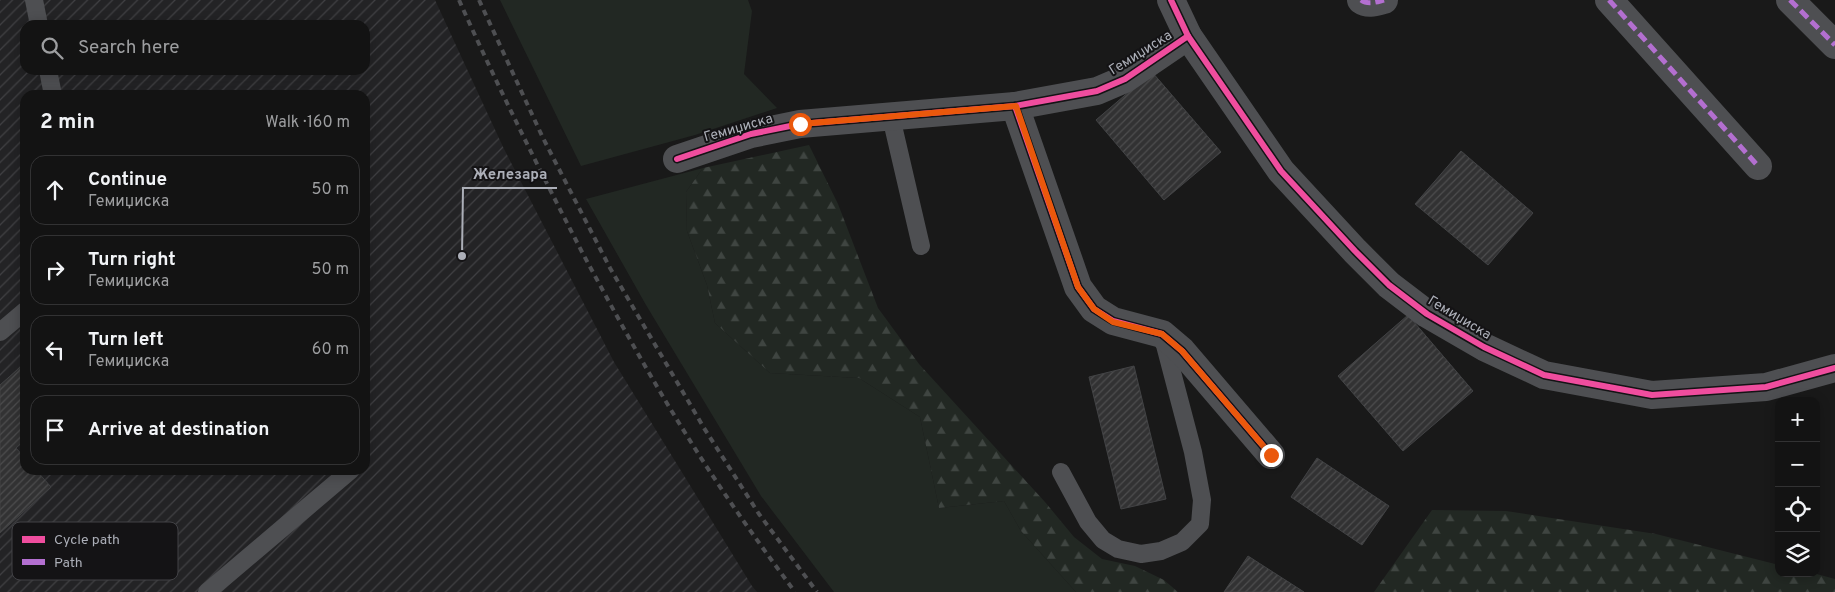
<!DOCTYPE html>
<meta charset="utf-8">
<style>
:root{--surface:#131313;--page:#202021;--text:#f1f3f6;--muted:#9d9ea0;--line:#323233}
body{margin:0;font-family:Overpass,sans-serif;background:var(--page);color:var(--text)}
.controls{position:absolute;right:15px;bottom:15px;display:grid;overflow:hidden;border-radius:10px;box-shadow:0 2px 12px #0003}
.controls button{width:45px;height:45px;display:grid;place-items:center;padding:0;border:0;border-bottom:1px solid var(--line);background:var(--surface);color:var(--text);font:25px sans-serif}
.stop{position:absolute;width:15px;height:15px;margin:-11px;border:4px solid #ea580c;border-radius:50%;background:#fff}
.stop.end{background:#ea580c;border-color:#fff;box-shadow:0 1px 5px #0008}
.list{margin:0;padding:0;list-style:none}
h2{display:flex;justify-content:space-between;align-items:center;height:65px;margin:0;padding:0 20px;font-size:21px}
h2 small{font-size:16px;font-weight:400;color:var(--muted)}
.list li{display:grid;grid-template-columns:32px 1fr auto;gap:15px;align-items:center;box-sizing:border-box;height:70px;margin:0 10px 10px;padding:0 10px;border:1px solid var(--line);border-radius:15px}
.list b{display:block;font-size:19px;white-space:nowrap}
.list p{margin:0;font-size:16px;white-space:nowrap;color:var(--muted)}
.list em{font-size:16px;font-style:normal;color:var(--muted)}
.icon{flex:none;width:28px;height:28px;fill:none;stroke:currentColor;stroke-width:2;stroke-linecap:round;stroke-linejoin:round}
.map{position:relative;flex:none;width:1835px;height:592px;overflow:hidden}
.search{position:absolute;background:var(--surface);box-shadow:0 2px 12px #0003;left:20px;top:20px;width:350px;height:55px;display:flex;align-items:center;gap:12px;box-sizing:border-box;padding:0 18px;border-radius:15px;color:var(--muted);font-size:19px}
.panel{position:absolute;background:var(--surface);box-shadow:0 2px 12px #0003;left:20px;top:90px;width:350px;height:385px;border-radius:15px}
.map>svg:first-child{display:block}
.industrial{fill:url(#industrial-furrows);fill-rule:evenodd}
.grass{fill:#222823}
.forest{fill:url(#forest-firs)}
.building{fill:url(#building-hatch);stroke:#424345}
.lines{fill:none;stroke-linecap:round;stroke-linejoin:round}
.lane{stroke:#4e4f52;stroke-width:18}
.street{stroke:#4e4f52;stroke-width:28}
.rail{stroke:#4e4f52;stroke-width:4;stroke-dasharray:6 5;stroke-linecap:butt}
.quiet{stroke:#b36fd0;stroke-width:5;stroke-dasharray:10 5;stroke-linecap:butt}
.cycleway-casing{stroke:#141315;stroke-width:9}
.cycleway{stroke:#ef4d9e;stroke-width:6}
.route{stroke:#ea580c;stroke-width:6}
.labels{text-anchor:middle;stroke-width:4;stroke-linejoin:round;paint-order:stroke}
.street-label{font-size:14px;fill:#acafb8;stroke:#141315}
.key{fill:#141315;stroke:#424246;stroke-width:1}
.key-label{font-size:14px;fill:#acafb8}
.leader{fill:none;stroke:#acafb8;stroke-width:2}
.callout-dot{fill:#acafb8;stroke:#141315;stroke-width:2}
.callout-label{font-size:15px;text-anchor:middle;font-weight:bold;fill:#acafb8;stroke:#141315;stroke-width:4;stroke-linejoin:round;paint-order:stroke}
</style>
<div class="map">
<svg width="1835" height="592" viewBox="0 0 1835 592">
<defs>
<pattern id="industrial-furrows" width="10" height="10" patternUnits="userSpaceOnUse" patternTransform="scale(1.25)"><rect width="10" height="10" fill="#232325"/><path d="M-1 1l2-2M0 10L10 0M9 11l2-2" fill="none" stroke="#404043"/></pattern>
<pattern id="forest-firs" width="22" height="20" patternUnits="userSpaceOnUse" patternTransform="scale(1.25)"><rect width="22" height="20" fill="#222823"/><path d="M5 1l3.5 6h-7zM16 11l3.5 6h-7z" fill="#3f4541"/></pattern>
<pattern id="building-hatch" width="6" height="6" patternUnits="userSpaceOnUse" patternTransform="scale(1.25)"><rect width="6" height="6" fill="#323233"/><path d="M-1 1l2-2M0 6l6-6M5 7l2-2" fill="none" stroke="#4d4d4e"/></pattern>
</defs>
<rect width="100%" height="100%" fill="#191919"/>
<path class="industrial" d="M0,0h435l69,149 110,213 138,224 5,6h-757zM25,25h340v45h-340zM25,95h340v375h-340z"/>
<g class="grass">
<polygon points="500,0 748,0 752,11 744,74 777,108 695,135 581,166"/>
<polygon points="703,168 686,192 687,231 707,285 715,323 770,373 859,378 920,417 939,508 1004,501 1021,531 1076,592 834,592 761,496 646,305 586,199"/>
</g>
<g class="forest">
<polygon points="809,145 838,204 878,308 919,364 1045,502 1074,537 1102,559 1135,566 1164,580 1178,592 1076,592 1021,531 1004,501 939,508 920,417 859,378 770,373 715,323 707,285 687,231 686,192 703,168"/>
<polygon points="1432,510 1506,511 1656,534 1779,565 1779,573 1813,573 1835,579 1835,592 1374,592"/>
</g>
<g class="building">
<polygon points="1152,72 1221,152 1164,200 1096,120"/>
<polygon points="1461,151 1533,213 1488,265 1415,204"/>
<polygon points="1408,315 1473,391 1403,451 1338,376"/>
<polygon points="25,363 25,440 16,448 25,458 25,470 36,470 51,487 0,533 0,385"/>
<polygon points="1134,366 1166,499 1121,509 1089,377"/>
<polygon points="1317,458 1389,506 1362,545 1291,497"/>
<polygon points="1248,556 1304,592 1224,592"/>
</g>
<g class="lines">
<g class="lane">
<polyline points="34,0 39,25"/>
<polyline points="48,70 53,95"/>
<polyline points="891,117 921,246"/>
<polyline points="0,332 25,311"/>
<polyline points="1061,472 1088,522 1103,540 1118,549 1141,554 1161,551 1182,542 1200,524 1202,500 1193,452 1162,334"/>
<polyline points="207,592 351,470"/>
</g>
<g class="street">
<polyline points="1171,0 1188,36 1281,171 1355,251 1389,285 1427,314 1484,347 1544,375 1652,395 1766,387 1835,368"/>
<path d="M1361,0c7,5 15,2 23,0"/>
<polyline points="1609,0 1758,166"/>
<polyline points="1790,0 1835,45"/>
<polyline points="1015,106 1078,287 1094,309 1113,321 1162,334 1182,351 1271,455"/>
<polyline points="677,159 751,134 800,124 1015,106 1097,91 1125,79 1188,36"/>
</g>
<g class="rail">
<path d="M459,0c38,85 80,169 123,252 34,63 69,127 107,187 33,53 69,103 106,153"/>
<polyline points="479,0 543,138 610,268 704,428 759,514 817,592"/>
</g>
<g class="quiet">
<path d="M1361,0c7,5 15,2 23,0"/>
<polyline points="1609,0 1758,166"/>
<polyline points="1790,0 1835,45"/>
</g>
<defs>
<g id="cycleway">
<polyline points="1171,0 1188,36 1281,171 1355,251 1389,285 1427,314 1484,347 1544,375 1652,395 1766,387 1835,368"/>
<polyline points="1015,106 1078,287 1094,309 1113,321 1162,334 1182,351 1271,455"/>
<polyline points="677,159 751,134 800,124 1015,106 1097,91 1125,79 1188,36"/>
</g>
</defs>
<use href="#cycleway" class="cycleway-casing"/>
<use href="#cycleway" class="cycleway"/>
</g>
<g class="lines">
<polyline class="route" points="800,124 1016,106 1078,287 1094,309 1113,322 1162,334 1182,351 1271,455"/>
</g>
<g class="labels">
<g class="street-label">
<text transform="translate(1140 52) rotate(-32)" y="5">Гемиџиска</text>
<text transform="translate(738 127) rotate(-16)" y="5">Гемиџиска</text>
<text transform="translate(1460 317) rotate(31)" y="5">Гемиџиска</text>
</g>
</g>
<rect x="12" y="522" width="166" height="58" rx="8" class="key"/>
<rect x="22" y="536" width="23" height="7" fill="#ef4d9e"/>
<rect x="22" y="559" width="23" height="6" fill="#b36fd0"/>
<g class="key-label">
<text x="54" y="544">Cycle path</text>
<text x="54" y="567">Path</text>
</g>
<path class="leader" d="M462 256L463 188H557"/>
<circle class="callout-dot" cx="462" cy="256" r="5"/>
<g class="callout-label">
<text x="510" y="179">Железара</text>
</g>
</svg>
<div class="controls">
<button>+</button>
<button>−</button>
<button><svg class="icon" aria-label="locate" viewBox="0 0 24 24"><circle cx="12" cy="12" r="6"/><path d="M12 2v4M12 18v4M2 12h4M18 12h4"/></svg></button>
<button><svg class="icon" aria-label="layers" viewBox="0 0 24 24"><path d="M12 4l9 5-9 5-9-5zM3 14l9 5 9-5"/></svg></button>
</div>
<div class="stop" style="left:800px;top:124px"></div>
<div class="stop end" style="left:1271px;top:455px"></div>
<div class="search"><svg class="icon" aria-label="search" viewBox="0 0 24 24"><circle cx="10" cy="10" r="6"/><path d="M15 15l6 6"/></svg>Search here</div>
<section class="panel">
<h2>2 min<small>Walk · 160 m</small></h2>
<ul class="list">
<li><svg class="icon" aria-label="ahead" viewBox="0 0 24 24"><path d="M12 20V5M6 11l6-6 6 6"/></svg><div><b>Continue</b><p>Гемиџиска</p></div><em>50 m</em></li>
<li><svg class="icon" aria-label="right" viewBox="0 0 24 24"><path d="M7 20v-9h11M14 6l5 5-5 5"/></svg><div><b>Turn right</b><p>Гемиџиска</p></div><em>50 m</em></li>
<li><svg class="icon" aria-label="left" viewBox="0 0 24 24"><path d="M17 20v-9H6M10 6l-5 5 5 5"/></svg><div><b>Turn left</b><p>Гемиџиска</p></div><em>60 m</em></li>
<li><svg class="icon" aria-label="arrive" viewBox="0 0 24 24"><path d="M6 21V4h12l-3 4 3 4H6"/></svg><div><b>Arrive at destination</b></div></li>
</ul>
</section>
</div>
